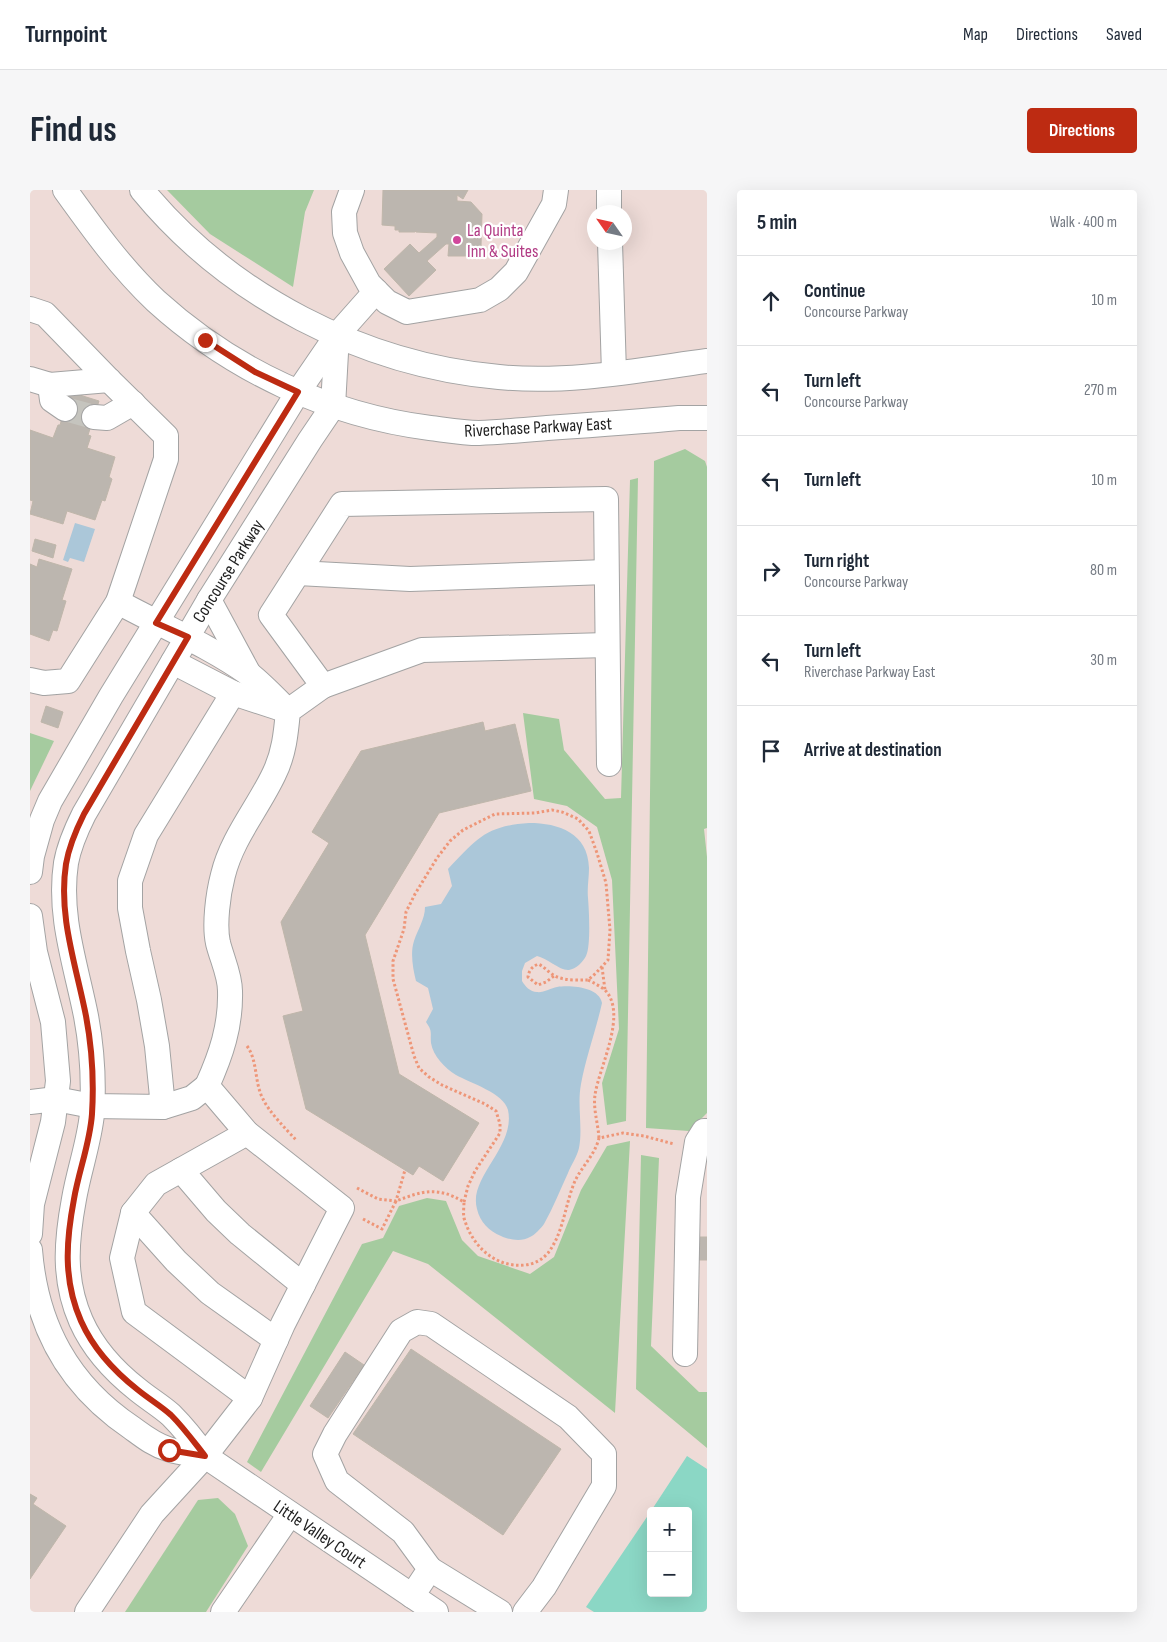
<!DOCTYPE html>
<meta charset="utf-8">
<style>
:root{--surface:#fff;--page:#f6f6f7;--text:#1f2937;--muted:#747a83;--line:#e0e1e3;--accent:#bd2b12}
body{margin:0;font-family:"Sofia Sans Condensed",sans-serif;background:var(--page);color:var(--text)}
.controls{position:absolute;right:15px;bottom:15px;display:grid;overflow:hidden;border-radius:5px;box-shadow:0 5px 20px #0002}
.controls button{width:45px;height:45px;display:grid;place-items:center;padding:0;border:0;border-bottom:1px solid var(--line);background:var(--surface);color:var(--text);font:25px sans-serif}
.compass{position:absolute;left:557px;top:15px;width:45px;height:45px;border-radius:50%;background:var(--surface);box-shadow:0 5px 20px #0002;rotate:304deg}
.stop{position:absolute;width:15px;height:15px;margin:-11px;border:4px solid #bd2b12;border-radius:50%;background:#fff}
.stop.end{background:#bd2b12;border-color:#fff;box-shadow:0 1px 5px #0008}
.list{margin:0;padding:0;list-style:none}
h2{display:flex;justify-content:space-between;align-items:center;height:65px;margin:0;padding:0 20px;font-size:21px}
h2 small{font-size:16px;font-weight:400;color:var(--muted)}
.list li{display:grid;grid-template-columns:32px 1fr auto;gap:15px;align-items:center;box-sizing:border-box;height:90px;padding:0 20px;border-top:1px solid var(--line)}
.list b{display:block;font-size:19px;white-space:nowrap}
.list p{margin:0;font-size:16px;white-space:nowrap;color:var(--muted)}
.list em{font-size:16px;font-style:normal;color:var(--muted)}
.icon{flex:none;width:28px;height:28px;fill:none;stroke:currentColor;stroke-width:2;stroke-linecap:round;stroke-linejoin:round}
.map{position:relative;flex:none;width:677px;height:1422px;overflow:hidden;border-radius:5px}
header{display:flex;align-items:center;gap:30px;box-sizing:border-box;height:70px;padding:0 25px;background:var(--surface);border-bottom:1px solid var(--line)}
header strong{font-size:24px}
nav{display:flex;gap:28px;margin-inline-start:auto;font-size:18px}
.intro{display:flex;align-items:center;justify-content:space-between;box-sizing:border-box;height:120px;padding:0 30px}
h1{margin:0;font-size:35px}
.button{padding:12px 22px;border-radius:5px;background:var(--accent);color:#fff;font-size:18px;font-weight:700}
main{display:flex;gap:30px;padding:0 30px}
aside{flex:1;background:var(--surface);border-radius:5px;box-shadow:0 5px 20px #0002}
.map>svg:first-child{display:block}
.commercial{fill:#eedbd7;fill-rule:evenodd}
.forest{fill:#a5cb9f}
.pitch{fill:#8bd7c5}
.water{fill:#abc7d9}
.building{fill:#bcb6af;stroke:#bfb6aa}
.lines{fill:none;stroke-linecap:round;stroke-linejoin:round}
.minor-tunnel{stroke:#c5c4be;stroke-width:24;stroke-dasharray:24 12;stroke-linecap:butt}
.minor-casing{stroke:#a3a3a3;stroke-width:26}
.path{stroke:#ee9678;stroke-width:3;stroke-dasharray:2.5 2.5;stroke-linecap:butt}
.minor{stroke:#fff;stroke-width:24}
.route{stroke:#bd2b12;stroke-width:6}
.hotel-dot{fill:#d1479c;stroke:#fff;stroke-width:2}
.labels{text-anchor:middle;stroke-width:4.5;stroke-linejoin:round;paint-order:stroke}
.hotel-label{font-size:18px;fill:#b23c85;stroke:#fff;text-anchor:start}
.street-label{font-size:18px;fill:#1f1f1f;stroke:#fff}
</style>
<header>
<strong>Turnpoint</strong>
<nav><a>Map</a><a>Directions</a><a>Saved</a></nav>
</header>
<div class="intro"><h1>Find us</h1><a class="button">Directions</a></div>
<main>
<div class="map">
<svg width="677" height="1422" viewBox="0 0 677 1422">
<rect width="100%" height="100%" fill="#efede6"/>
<path class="commercial" d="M0,0h677v1422h-677zM564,22h30v30h-30zM621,1321h37v82h-37z"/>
<g class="forest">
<polygon points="137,0 284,0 275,22 263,97 180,44"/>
<polygon points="655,259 675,271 677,277 677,638 674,639 677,667 677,923 659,941 616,938 624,271"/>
<polygon points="608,288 596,931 577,935 572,893 589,839 582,690 567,637 537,616 504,609 493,523 529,529 534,560 575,609 591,608 600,290"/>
<polygon points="0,543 24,551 0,601"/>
<polygon points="600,951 585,1223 398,1074 363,1061 231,1282 217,1272 332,1054 353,1048 369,1016 397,1008 416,1011 432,1050 448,1066 500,1084 524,1067 551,1000 577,956"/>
<polygon points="611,965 629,968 621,1156 669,1202 677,1202 677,1258 606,1199"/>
<polygon points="188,1308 205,1324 218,1356 176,1422 95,1422 168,1310"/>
</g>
<polygon class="pitch" points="657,1266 677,1279 677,1422 564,1422 556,1417 621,1321 621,1403 658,1403 658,1321 621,1321"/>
<g class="water">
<polygon points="45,333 65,339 54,372 40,368 38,372 33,370"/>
<path d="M499,633c30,0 59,10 60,45 0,10 -2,20 -1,30 1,12 3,48 -2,58 -3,6 -10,13 -17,14 -9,1 -22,-12 -32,-14l-12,7 -3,8v10c3,5 8,11 15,11 6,1 14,-4 20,-5 14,-2 42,0 45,16 -6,27 -16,54 -21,81 -4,21 2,44 -2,64 -2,9 -8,17 -11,25 -8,17 -15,35 -24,51 -3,4 -9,11 -14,13 -8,5 -21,3 -29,-1 -12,-5 -21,-14 -24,-27 -9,-32 39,-62 31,-99 -4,-17 -38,-27 -52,-35 -11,-7 -23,-19 -25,-32 -1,-11 2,-11 -5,-21l7,-13 -5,-21 -12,-7c-3,-12 -6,-28 -2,-40 4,-12 11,-22 11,-34l16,-3 11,-18 -4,-17c29,-30 37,-43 81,-46z"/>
</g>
<g class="building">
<polygon points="353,0 438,0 433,9 427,5 427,11 441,12 452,24 451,56 447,56 447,66 418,66 419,54 416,54 397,71 406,80 379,106 354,79 380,54 389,63 407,47 407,43 386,42 386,41 385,42 369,42 369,40 365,40 365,36 352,35"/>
<polygon points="40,202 69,211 58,245 61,246 57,258 85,267 79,287 82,289 75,311 72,310 65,330 37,321 33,334 0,324 3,311 0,310 0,240 23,248 28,235 30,235"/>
<polygon points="5,349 26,355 23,368 2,361"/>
<polygon points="9,369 42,379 32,410 36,411 27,441 23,440 19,451 0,444 0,374 7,377"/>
<polygon points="16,516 33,522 28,538 11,532"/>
<polygon points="453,532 455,541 485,534 501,601 409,623 335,745 369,884 449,933 413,991 389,976 383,985 276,919 253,826 273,821 251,732 299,653 282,642 331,561"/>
<polygon points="670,1047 677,1047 677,1070 669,1070"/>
<polygon points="381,1159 531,1259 473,1345 323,1244"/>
<polygon points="315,1162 334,1175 298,1228 280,1216"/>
<polygon points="0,1304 7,1308 3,1314 36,1336 0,1389"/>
</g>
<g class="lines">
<polyline class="minor-tunnel" points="35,219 64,227"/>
<defs>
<g id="minor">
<path d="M35,0c28,39 56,78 91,111 76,69 172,114 274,127 16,2 33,5 49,5 23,-1 45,-3 68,-5 44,-3 88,-6 132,-10h28"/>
<path d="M112,0c87,106 221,175 357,187 68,7 141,-7 208,-16"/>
<polyline points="322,0 314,22 315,43 322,63 339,94 357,112 377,122 450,110 469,99 486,82 524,14 526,0"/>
<polyline points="579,0 579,22"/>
<polyline points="580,52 584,183"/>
<polyline points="0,119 15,124 79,190 136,246 136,269 88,412 38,491 14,493 0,490"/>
<path d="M307,145l-4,71 -23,34 -101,160 -125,214c-8,16 -15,32 -18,49 -8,53 10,102 20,153 6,32 8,66 6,98 -3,29 -13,56 -18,85 -8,43 -11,81 7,122 12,27 34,51 57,69 11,9 23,16 33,25 13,13 24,27 34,41l231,156"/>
<polyline points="0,189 20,195 79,190"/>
<polyline points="20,195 22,210 35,219"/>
<polyline points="64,227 77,228 103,213"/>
<polyline points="268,383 380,389 576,382"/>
<polyline points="179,410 219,484"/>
<path d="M88,412c44,24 90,43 131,72 14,11 27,25 39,37"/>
<polyline points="143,472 203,503 252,519"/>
<polyline points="293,496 392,460 577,455"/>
<polyline points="0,682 2,666 12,630 20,611 81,506 268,202 307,145 346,101"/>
<polyline points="0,726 5,762 23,832 28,891 23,932 2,1014 0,1044"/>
<path d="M177,896c14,-31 24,-60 23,-95 0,-16 -8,-32 -12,-48 -4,-18 0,-49 5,-68 9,-37 35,-67 51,-101 10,-20 12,-41 14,-63l35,-25 -52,-71 71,-111 264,-5 3,265"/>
<polyline points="0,912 26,909 62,916 133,917 127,856 119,810 108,761 100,718 100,691 116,645 203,503"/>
<polyline points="217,943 126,994 103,1023 92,1068 104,1122 220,1208"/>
<polyline points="151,980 186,1021 210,1044 273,1095"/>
<polyline points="103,1023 146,1071 180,1103 246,1150"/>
<path d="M0,1060c6,76 38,135 102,178 11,8 22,17 36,21 11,4 25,5 37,7"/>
<polyline points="655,1164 658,1007 667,952 674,941 677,941"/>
<polyline points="400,1379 470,1422"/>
<polyline points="382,1406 400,1379 373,1342 307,1291 295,1264 305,1244 371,1141 387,1132 401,1134 538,1227 574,1264 574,1296 514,1397 495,1422"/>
<polyline points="57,1422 122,1324 175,1266 220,1208 253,1134 312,1018 217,943 177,896 162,908 133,917"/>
<polyline points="193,1422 260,1324"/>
</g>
</defs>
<use href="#minor" class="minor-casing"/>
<g class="path">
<polyline points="572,777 575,800"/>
<path d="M558,790c6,3 12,6 17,10 23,24 -6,77 -10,105 -2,14 3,28 4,43"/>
<path d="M217,856c11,15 7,36 16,53 6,13 23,30 33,41"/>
<polyline points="327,998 348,1009 366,1011 375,980"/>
<path d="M434,1012l4,-16 7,-15 25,-38v-9l-4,-13 -11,-7 -43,-19 -13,-8 -10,-9 -5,-12 -21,-77v-18l11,-32 2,-17 9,-18 22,-36 13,-17 13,-11 32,-16 40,-1 17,-3 10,2 16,7 11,12 8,22 9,30 4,47 -2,30 -12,13 -8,7c-10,0 -23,1 -33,-4 -6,-3 -10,-9 -17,-12 -6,3 -9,6 -10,13l10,8 8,-3 8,-6"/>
<path d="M333,1029l19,10 14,-28c27,-10 41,-15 68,1 0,5 -1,11 0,16 8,28 31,50 61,47 9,-1 17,-5 23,-12 16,-21 17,-49 27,-72 7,-15 20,-26 24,-43l24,-5 21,3 30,8"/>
</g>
<use href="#minor" class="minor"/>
</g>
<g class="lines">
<path class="route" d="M139,1260l36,6c-11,-14 -21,-28 -34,-41 -10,-9 -22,-16 -33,-25 -23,-18 -45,-42 -57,-69 -18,-41 -15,-80 -7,-122 5,-29 16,-56 18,-85 2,-32 0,-66 -6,-98 -10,-51 -28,-100 -20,-152 3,-18 10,-34 18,-50l104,-177 -32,-14 142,-231 -43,-20 -50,-32"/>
</g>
<circle class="hotel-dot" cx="427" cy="50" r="5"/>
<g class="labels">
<g class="hotel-label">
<text x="437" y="46">La Quinta<tspan x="437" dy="21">Inn &amp; Suites</tspan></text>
</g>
<g class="street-label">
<text transform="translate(508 237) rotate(-3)" y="6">Riverchase Parkway East</text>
<text transform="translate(198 381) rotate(-58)" y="6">Concourse Parkway</text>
<text transform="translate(290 1344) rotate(34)" y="6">Little Valley Court</text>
</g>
</g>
</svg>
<div class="controls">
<button>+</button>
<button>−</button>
</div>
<svg class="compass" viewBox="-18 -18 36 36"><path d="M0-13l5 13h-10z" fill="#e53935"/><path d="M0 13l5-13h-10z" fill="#747a83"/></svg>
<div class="stop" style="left:139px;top:1260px"></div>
<div class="stop end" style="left:175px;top:150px"></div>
</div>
<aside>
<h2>5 min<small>Walk · 400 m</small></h2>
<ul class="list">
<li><svg class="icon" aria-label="ahead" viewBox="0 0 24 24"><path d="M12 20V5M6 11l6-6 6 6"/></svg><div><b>Continue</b><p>Concourse Parkway</p></div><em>10 m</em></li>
<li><svg class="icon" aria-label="left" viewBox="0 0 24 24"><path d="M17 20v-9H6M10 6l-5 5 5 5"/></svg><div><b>Turn left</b><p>Concourse Parkway</p></div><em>270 m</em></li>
<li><svg class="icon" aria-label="left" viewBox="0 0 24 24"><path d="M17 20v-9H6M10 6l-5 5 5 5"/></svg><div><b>Turn left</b></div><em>10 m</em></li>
<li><svg class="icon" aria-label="right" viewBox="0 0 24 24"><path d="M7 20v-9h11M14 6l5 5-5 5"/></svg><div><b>Turn right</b><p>Concourse Parkway</p></div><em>80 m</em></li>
<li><svg class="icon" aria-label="left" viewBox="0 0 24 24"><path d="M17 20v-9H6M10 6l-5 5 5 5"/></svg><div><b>Turn left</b><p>Riverchase Parkway East</p></div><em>30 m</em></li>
<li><svg class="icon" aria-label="arrive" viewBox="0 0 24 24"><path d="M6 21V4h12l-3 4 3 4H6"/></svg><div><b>Arrive at destination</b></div></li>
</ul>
</aside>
</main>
